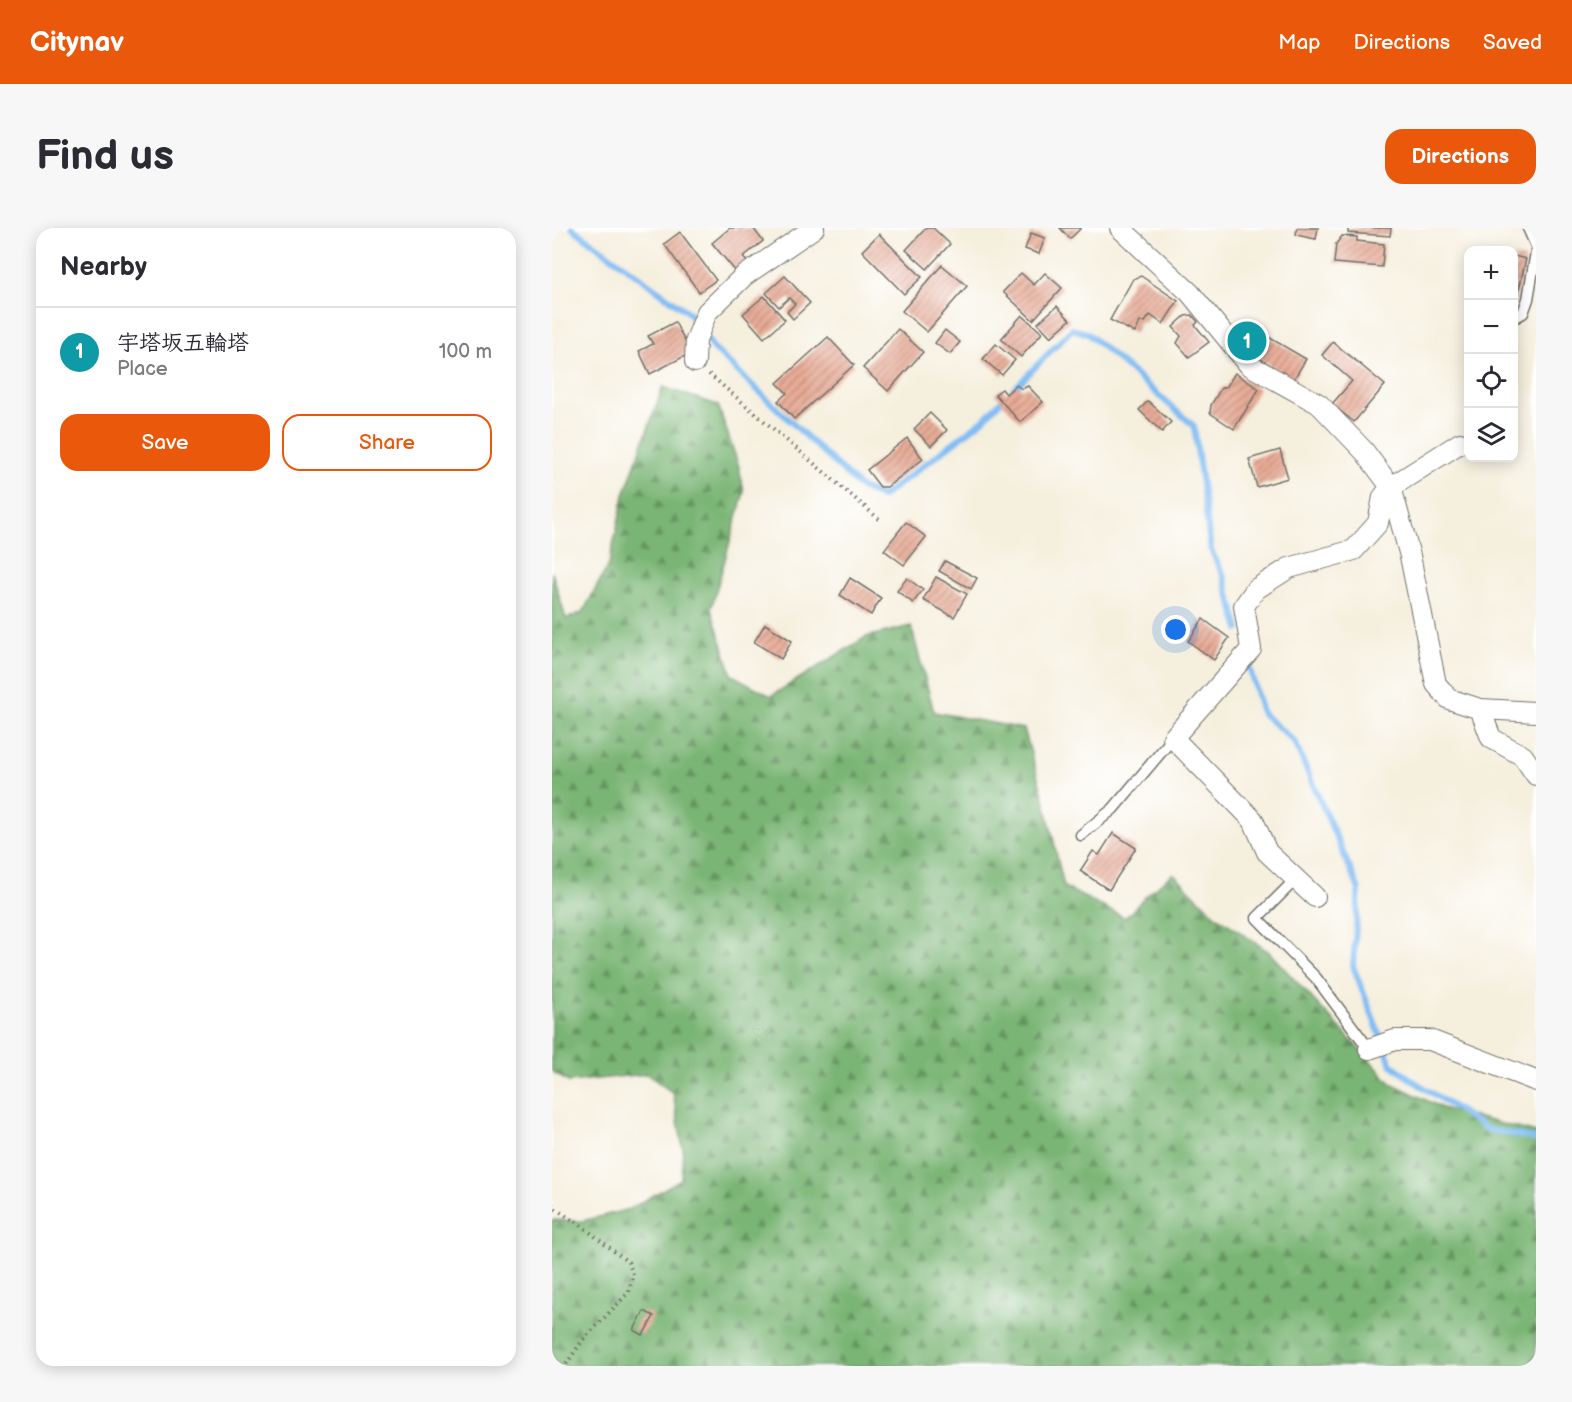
<!DOCTYPE html>
<meta charset="utf-8">
<style>
:root{--surface:#fff;--page:#f7f7f7;--text:#2b2b33;--muted:#7c7c81;--line:#e1e1e2;--accent:#ea580c}
body{margin:0;font-family:"Balsamiq Sans","Klee One",sans-serif;background:var(--page);color:var(--text)}
.controls{position:absolute;right:18px;top:18px;display:grid;overflow:hidden;border-radius:12px;box-shadow:0 3px 15px #0003}
.controls button{width:54px;height:54px;display:grid;place-items:center;padding:0;border:0;border-bottom:2px solid var(--line);background:var(--surface);color:var(--text);font:30px sans-serif}
.you{position:absolute;left:624px;top:402px;width:21px;height:21px;margin:-15px;border:4px solid #fff;border-radius:50%;background:#1a73e8;box-shadow:0 0 0 9px #1a73e833}
.badge{display:grid;place-items:center;width:39px;height:39px;border-radius:50%;background:var(--accent);color:#fff;font-size:20px;font-weight:700}
.pin{position:absolute;translate:-50% -50%;border:3px solid #fff;box-shadow:0 2px 6px #0006}
.list{margin:0;padding:0;list-style:none}
h2{display:flex;justify-content:space-between;align-items:center;height:78px;margin:0;padding:0 24px;font-size:26px}
h2 small{font-size:20px;font-weight:400;color:var(--muted)}
.list li{display:grid;grid-template-columns:39px 1fr auto;gap:18px;align-items:center;box-sizing:border-box;height:90px;padding:0 24px;border-top:2px solid var(--line)}
.list b{display:block;font-size:22px;white-space:nowrap}
.list p{margin:0;font-size:20px;white-space:nowrap;color:var(--muted)}
.list em{font-size:20px;font-style:normal;color:var(--muted)}
.actions{display:flex;gap:12px;padding:18px 24px}
.actions a{flex:1;padding:14px 0;border:2px solid var(--accent);border-radius:18px;text-align:center;font-size:21px;color:var(--accent)}
.actions .main{background:var(--accent);color:#fff}
.icon{flex:none;width:33px;height:33px;fill:none;stroke:currentColor;stroke-width:2;stroke-linecap:round;stroke-linejoin:round}
.map{position:relative;flex:none;width:984px;height:1138px;overflow:hidden;border-radius:18px}
header{display:flex;align-items:center;gap:36px;box-sizing:border-box;height:84px;padding:0 30px;background:var(--accent);color:#fff}
header strong{font-size:28px}
nav{display:flex;gap:33px;margin-inline-start:auto;font-size:21px}
.intro{display:flex;align-items:center;justify-content:space-between;box-sizing:border-box;height:144px;padding:0 36px}
h1{margin:0;font-size:42px}
.button{padding:15px 27px;border-radius:18px;background:var(--accent);color:#fff;font-size:21px;font-weight:700}
main{display:flex;gap:36px;padding:0 36px}
aside{flex:1;background:var(--surface);border-radius:18px;box-shadow:0 3px 15px #0003}
.map>svg:first-child{display:block}
.forest{fill:url(#forest-firs);stroke:#527050;stroke-width:1.5}
.lines{fill:none;stroke-linecap:round;stroke-linejoin:round}
.stream{stroke:#82bdf4;stroke-width:6}
.building{fill:url(#building-hatch)}
.lane-casing{stroke:#727069;stroke-width:13}
.street-casing{stroke:#727069;stroke-width:22}
.path{stroke:#727069;stroke-width:4;stroke-dasharray:1.5 4.5;stroke-linecap:butt}
.lane{stroke:#fff;stroke-width:10}
.street{stroke:#fff;stroke-width:20}
</style>
<header>
<strong>Citynav</strong>
<nav><a>Map</a><a>Directions</a><a>Saved</a></nav>
</header>
<div class="intro"><h1>Find us</h1><a class="button">Directions</a></div>
<main>
<aside>
<h2>Nearby<small></small></h2>
<ul class="list">
<li><span class="badge" style="background:#0f9aa8">1</span><div><b>宇塔坂五輪塔</b><p>Place</p></div><em>100 m</em></li>
</ul>
<div class="actions"><a class="main">Save</a><a>Share</a></div>
</aside>
<div class="map">
<svg width="984" height="1138" viewBox="0 0 984 1138">
<defs>
<pattern id="forest-firs" width="22" height="20" patternUnits="userSpaceOnUse" patternTransform="scale(1.5)"><rect width="22" height="20" fill="#7ab574"/><path d="M5 1l3.5 6h-7zM16 11l3.5 6h-7z" fill="#64935f"/></pattern>
<pattern id="building-hatch" width="6" height="6" patternUnits="userSpaceOnUse" patternTransform="scale(1.5)"><rect width="6" height="6" fill="#e8ac97"/><path d="M-1 1l2-2M0 6l6-6M5 7l2-2" fill="none" stroke="#bc8c7b"/></pattern>
</defs>
<rect width="100%" height="100%" fill="#fff"/>
<filter id="ink" filterUnits="userSpaceOnUse"><feTurbulence type="fractalNoise" baseFrequency=".0167" numOctaves="2"/><feDisplacementMap in="SourceGraphic" scale="12" xChannelSelector="R" yChannelSelector="G"/><feConvolveMatrix kernelMatrix="1 2 1 2 8 2 1 2 1" color-interpolation-filters="sRGB"/></filter>
<filter id="wash" filterUnits="userSpaceOnUse"><feTurbulence type="fractalNoise" baseFrequency=".008" numOctaves="4" result="noise"/><feDisplacementMap in="SourceGraphic" scale="24" xChannelSelector="R" yChannelSelector="G"/><feGaussianBlur stdDeviation="1.35" result="paint"/><feColorMatrix in="noise" values="0 0 0 0 0 0 0 0 0 0 0 0 0 0 0 0 0 1.4 0 .05"/><feComposite in="paint" operator="in"/></filter>
<g filter="url(#wash)">
<rect width="100%" height="100%" fill="#f5efdd"/>
<polygon class="forest" points="111,159 166,177 187,239 192,264 159,381 180,447 219,468 314,409 359,398 382,484 472,501 493,574 512,659 573,690 593,669 621,645 663,687 716,723 839,855 890,880 984,905 984,1138 0,1138 0,992 30,993 78,981 129,951 131,921 121,865 95,846 16,854 0,843 0,344 14,391 31,384 57,336 72,267"/>
<g class="lines">
<g class="stream">
<polyline points="20,0 137,85 145,97"/>
<polyline points="151,105 161,120 309,260 330,269 430,193 453,169"/>
<polyline points="461,162 520,101 535,105 642,198 659,322 672,349 687,401"/>
<polyline points="695,431 710,485 742,513 807,661 801,738 839,836 860,852 935,901 984,911"/>
</g>
</g>
<g id="blocks">
<g class="building">
<polygon points="178,0 201,0 211,13 191,29 196,35 184,44 160,15"/>
<polygon points="374,0 381,0 398,16 375,41 354,22"/>
<polygon points="508,0 529,0 518,11"/>
<polygon points="745,0 766,0 764,11 744,7"/>
<polygon points="796,0 839,0 838,8 796,5"/>
<polygon points="128,4 164,52 147,64 112,16"/>
<polygon points="479,5 493,10 487,26 473,21"/>
<polygon points="327,6 370,49 352,66 310,23"/>
<polygon points="790,8 805,9 805,13 832,16 830,39 782,35 784,16"/>
<polygon points="962,28 974,31 962,82"/>
<polygon points="390,37 415,58 375,104 350,83"/>
<polygon points="469,45 482,57 493,45 510,60 481,92 451,64"/>
<polygon points="233,48 258,75 241,91 235,84 243,76 237,70 227,79 214,65"/>
<polygon points="589,48 626,73 611,96 598,87 593,94 588,94 583,105 558,92 581,51"/>
<polygon points="212,68 233,92 212,110 191,86"/>
<polygon points="505,78 518,92 499,109 486,95"/>
<polygon points="470,87 490,105 469,129 449,111"/>
<polygon points="640,87 646,94 643,97 657,114 637,129 625,115 629,108 621,99 633,88"/>
<polygon points="123,94 139,125 98,146 87,123 101,116 96,108"/>
<polygon points="346,101 371,124 336,163 311,140"/>
<polygon points="393,102 408,114 398,126 383,115"/>
<polygon points="708,104 754,131 742,151 696,124"/>
<polygon points="276,109 302,137 242,191 226,173 235,165 225,155"/>
<polygon points="781,114 833,157 802,194 780,176 800,153 770,127"/>
<polygon points="444,116 463,132 450,147 431,131"/>
<polygon points="683,145 707,161 682,201 658,185 659,177 669,160 675,158"/>
<polygon points="464,157 470,161 476,158 491,174 468,194 443,166 450,161 454,166"/>
<polygon points="596,173 619,194 610,204 587,182"/>
<polygon points="378,185 395,202 379,218 362,201"/>
<polygon points="355,210 371,231 335,259 328,259 315,242"/>
<polygon points="728,222 736,250 705,259 697,231"/>
<polygon points="354,294 374,309 352,337 332,322"/>
<polygon points="393,333 425,350 419,361 387,343"/>
<polygon points="384,349 415,366 402,389 371,372"/>
<polygon points="298,350 329,370 319,387 288,367"/>
<polygon points="355,350 371,362 361,375 345,363"/>
<polygon points="651,391 677,410 662,432 636,413"/>
<polygon points="213,396 240,413 229,431 202,414"/>
<polygon points="561,605 584,620 557,662 528,643 541,623 547,627"/>
<polygon points="92,1083 102,1088 91,1107 82,1102"/>
</g>
</g>
</g>
<g filter="url(#ink)">
<use href="#blocks" fill-opacity="0" stroke="#727069" stroke-width="1.5"/>
<g class="lines">
<defs>
<g id="lane">
<polyline points="976,0 984,18"/>
<polyline points="962,90 971,85 976,71 984,24"/>
<polyline points="529,607 561,581 621,510"/>
<polyline points="744,651 705,690 764,750 817,821"/>
</g>
<g id="street">
<polyline points="568,0 638,65 697,137 767,176 812,223 839,259 858,328 884,456 897,471 928,481 984,484"/>
<polyline points="143,134 144,112 155,84 192,48 262,0"/>
<polyline points="928,481 939,510 971,528 984,547"/>
<polyline points="763,669 715,624 701,592 621,510 699,421 692,378 704,361 737,340 802,322 826,295 831,269 839,259 908,215"/>
<polyline points="817,821 843,812 878,812 984,853"/>
</g>
</defs>
<use href="#lane" class="lane-casing"/>
<use href="#street" class="street-casing"/>
<g class="path">
<polyline points="157,146 327,291"/>
<polyline points="0,976 2,980 30,998 76,1034 81,1045 77,1064 30,1113 13,1138"/>
</g>
<use href="#lane" class="lane"/>
<use href="#street" class="street"/>
</g>
</g>
</svg>
<div class="controls">
<button>+</button>
<button>−</button>
<button><svg class="icon" aria-label="locate" viewBox="0 0 24 24"><circle cx="12" cy="12" r="6"/><path d="M12 2v4M12 18v4M2 12h4M18 12h4"/></svg></button>
<button><svg class="icon" aria-label="layers" viewBox="0 0 24 24"><path d="M12 4l9 5-9 5-9-5zM3 14l9 5 9-5"/></svg></button>
</div>
<div class="you"></div>
<div class="pin badge" style="left:695px;top:113px;background:#0f9aa8">1</div>
</div>
</main>
